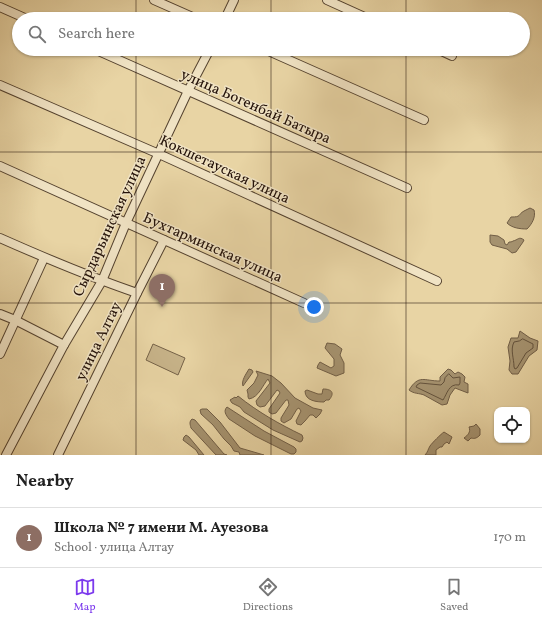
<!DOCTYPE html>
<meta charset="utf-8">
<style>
:root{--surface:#fff;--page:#f6f6f6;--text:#222;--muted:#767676;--line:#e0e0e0;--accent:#7c3aed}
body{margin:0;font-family:Vollkorn,serif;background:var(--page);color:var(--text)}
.controls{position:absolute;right:12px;bottom:12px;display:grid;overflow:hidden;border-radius:8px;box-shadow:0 1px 3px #0004}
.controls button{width:36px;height:36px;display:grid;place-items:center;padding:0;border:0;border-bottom:1px solid var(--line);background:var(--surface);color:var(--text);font:20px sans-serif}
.you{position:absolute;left:314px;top:307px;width:14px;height:14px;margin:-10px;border:3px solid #fff;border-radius:50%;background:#1a73e8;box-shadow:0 0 0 6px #1a73e833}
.badge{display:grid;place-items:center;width:26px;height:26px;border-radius:50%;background:var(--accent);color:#fff;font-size:13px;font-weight:700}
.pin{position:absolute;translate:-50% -33px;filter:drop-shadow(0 1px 2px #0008)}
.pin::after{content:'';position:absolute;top:21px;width:14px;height:12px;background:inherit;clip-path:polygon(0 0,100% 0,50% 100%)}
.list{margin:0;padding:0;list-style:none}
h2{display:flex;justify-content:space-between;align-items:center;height:52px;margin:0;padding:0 16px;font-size:17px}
h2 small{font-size:13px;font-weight:400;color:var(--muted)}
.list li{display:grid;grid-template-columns:26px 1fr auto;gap:12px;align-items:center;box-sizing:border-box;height:60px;padding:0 16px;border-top:1px solid var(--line)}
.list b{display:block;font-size:15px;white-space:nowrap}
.list p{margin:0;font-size:13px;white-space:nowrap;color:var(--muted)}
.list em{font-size:13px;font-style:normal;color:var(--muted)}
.icon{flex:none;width:22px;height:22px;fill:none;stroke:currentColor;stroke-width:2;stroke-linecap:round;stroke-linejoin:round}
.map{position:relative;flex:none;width:542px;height:455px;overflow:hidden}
.search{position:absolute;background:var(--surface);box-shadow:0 1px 3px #0004;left:12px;right:12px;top:12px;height:44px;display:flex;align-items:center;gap:10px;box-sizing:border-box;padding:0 14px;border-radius:22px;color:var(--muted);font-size:15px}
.sheet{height:112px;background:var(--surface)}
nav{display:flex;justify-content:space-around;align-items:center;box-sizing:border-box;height:56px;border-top:1px solid var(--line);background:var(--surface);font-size:11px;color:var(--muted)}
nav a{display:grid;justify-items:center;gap:2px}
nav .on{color:var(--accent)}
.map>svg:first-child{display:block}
.green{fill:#c7b389;stroke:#756248}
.water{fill:#a5926f;stroke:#715e46}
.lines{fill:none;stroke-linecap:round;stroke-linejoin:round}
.shore{stroke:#64523c;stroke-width:1}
.minor-casing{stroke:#54422f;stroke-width:10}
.minor{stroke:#f0e3c4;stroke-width:8}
.grid{fill:none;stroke:#231108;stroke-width:1;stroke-opacity:0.55}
.labels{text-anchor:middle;stroke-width:3;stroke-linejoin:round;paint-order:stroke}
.street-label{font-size:15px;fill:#231108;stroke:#f0e3c4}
</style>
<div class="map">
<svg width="542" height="455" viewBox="0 0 542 455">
<rect width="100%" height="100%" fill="#e8d4a4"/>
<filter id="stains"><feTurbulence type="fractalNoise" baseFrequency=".005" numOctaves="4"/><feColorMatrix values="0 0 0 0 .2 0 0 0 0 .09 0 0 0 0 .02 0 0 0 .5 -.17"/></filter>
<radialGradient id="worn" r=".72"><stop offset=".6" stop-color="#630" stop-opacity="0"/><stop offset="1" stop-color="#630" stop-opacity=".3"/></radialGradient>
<polygon class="green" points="153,344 185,358 178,375 146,360"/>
<g class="water">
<path d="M530,208l4,2c2,7 -2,14 -7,19 -7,0 -15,-1 -20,-6l4,-6c11,0 6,-2 13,-6 2,-1 4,-2 6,-3z"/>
<path d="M490,235l8,1 6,4 1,4 2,1 2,-3c1,0 3,0 4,-1 5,-1 6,-5 11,-1l-1,2 -7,10 -4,1 -5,-4 -15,-4 -2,-3z"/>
<polygon points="520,331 530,338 538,341 537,350 529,356 518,374 512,374 509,370 510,361 508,347 511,338 518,338"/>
<polygon points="327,343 335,344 342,349 340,355 344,363 344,373 336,376 317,368 318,365 320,362 331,368 334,366 334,359 325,348"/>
<path d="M249,369l3,1 1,2 -10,14c-2,-5 3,-12 6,-17z"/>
<path d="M448,369l3,1 4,4 3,-2 4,2 3,3 -1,5 4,2v9l-13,-5 -5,7 -3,9 -5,1c-6,-3 -12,-7 -18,-10 -5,-2 -10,-1 -15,-5 10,-16 15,-9 31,-9v-4z"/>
<path d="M256,371l16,5 9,7 14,15 18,10 9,2 -2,4 -4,4 -3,-3h-3l-5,6 -4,4 -4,-1 -1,-3 5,-10 -2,-3 -2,1 -6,10 -7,4 -3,-2v-3l8,-13 -1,-5h-2l-10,13 -4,1 -3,-2v-3l11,-16 -1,-2 -2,-1 -12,16 -5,1 -3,-2 -1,-4 14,-18 -2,-4c-6,7 -9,18 -19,20l-1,-2v-3l-1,-4 7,-7 4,-8z"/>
<path d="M323,389c9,0 12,4 6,11h-3l-2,2c-7,0 -19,-1 -19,-11l2,-1 11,4h4z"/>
<path d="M238,396c20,16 41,28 64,39l1,3 -1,3 -2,1 -27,-12 -29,-18 -4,-5 -8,-4 -2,-3 5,-3 1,1z"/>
<path d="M227,407l37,24 30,16 2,2v3l-2,2h-3l-36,-18 -26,-17c-3,-4 -6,-8 -2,-12z"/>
<polygon points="202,409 207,409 220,422 240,448 264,455 240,455 239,452 234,451 231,446 224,439 213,425 201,414 200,410"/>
<path d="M192,419l3,1 29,34 3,1h-11l-25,-27c-1,-4 -2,-6 1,-9z"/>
<path d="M476,424l4,5v6c-3,3 -5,4 -9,3l-3,3 -4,-3c4,-3 7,-6 5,-11l5,-1z"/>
<path d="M444,432l8,5 -3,7 -2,-2 -3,2 -2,3h-2l-4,3v5h-11c3,-3 3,-6 5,-9 2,-3 11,-12 14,-14z"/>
<polygon points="186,435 189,437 204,455 199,455 196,450 183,440 184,437"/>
</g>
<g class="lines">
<g class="shore">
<path d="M523,339l10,5v4l-7,5 -9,15 -2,1 -1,-2c0,-9 -4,-17 0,-25l5,-1z"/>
<path d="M449,374l4,4 7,-1v6l-1,2c-10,-2 -12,9 -16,15l-27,-13 1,-2 3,-2 21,2 3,-3 1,-4z"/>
</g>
<defs>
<g id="minor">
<polyline points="154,0 197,19"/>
<polyline points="327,0 369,19"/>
<polyline points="0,7 27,19"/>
<polyline points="225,19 234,0"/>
<polyline points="94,49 407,188"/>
<polyline points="264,49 424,120"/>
<polyline points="437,49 452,56"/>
<polyline points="0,85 159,154 437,281"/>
<polyline points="0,166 304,303"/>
<path d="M0,238c45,20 90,39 137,55"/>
<polyline points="0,314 15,320 64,345"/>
<polyline points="0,354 44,258"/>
<polyline points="6,455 64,345 102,281 126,223 188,91 210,49"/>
<polyline points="58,455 137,293 164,240"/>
</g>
</defs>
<use href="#minor" class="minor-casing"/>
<use href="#minor" class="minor"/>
</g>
<path class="grid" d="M136,0v19M271,0v19M406,0v19M136,49v406M271,49v406M406,49v406M0,152h542M0,303h542"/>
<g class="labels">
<g class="street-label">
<text transform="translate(256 106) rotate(24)" y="5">улица Богенбай Батыра</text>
<text transform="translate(225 169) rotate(25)" y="5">Кокшетауская улица</text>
<text transform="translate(109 226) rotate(-65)" y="5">Сырдарьинская улица</text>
<text transform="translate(213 247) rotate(24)" y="5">Бухтарминская улица</text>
<text transform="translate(98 341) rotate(-64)" y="5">улица Алтау</text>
</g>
</g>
<rect width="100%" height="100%" filter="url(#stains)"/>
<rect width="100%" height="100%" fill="url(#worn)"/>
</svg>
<div class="controls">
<button><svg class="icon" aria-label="locate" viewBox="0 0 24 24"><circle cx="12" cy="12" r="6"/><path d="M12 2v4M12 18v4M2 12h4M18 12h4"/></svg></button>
</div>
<div class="you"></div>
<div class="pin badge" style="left:162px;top:307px;background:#8d6e63">1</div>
<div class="search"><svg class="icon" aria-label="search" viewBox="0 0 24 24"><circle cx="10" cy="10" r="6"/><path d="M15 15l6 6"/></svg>Search here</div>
</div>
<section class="sheet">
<h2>Nearby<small></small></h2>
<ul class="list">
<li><span class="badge" style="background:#8d6e63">1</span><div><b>Школа № 7 имени М. Ауезова</b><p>School · улица Алтау</p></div><em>170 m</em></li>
</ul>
</section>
<nav>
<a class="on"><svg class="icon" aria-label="map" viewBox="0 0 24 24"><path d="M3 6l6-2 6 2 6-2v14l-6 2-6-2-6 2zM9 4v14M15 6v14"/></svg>Map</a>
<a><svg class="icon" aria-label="directions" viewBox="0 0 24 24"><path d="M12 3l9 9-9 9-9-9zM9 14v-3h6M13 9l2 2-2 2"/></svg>Directions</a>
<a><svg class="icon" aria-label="saved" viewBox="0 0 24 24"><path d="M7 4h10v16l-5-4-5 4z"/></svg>Saved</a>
</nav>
